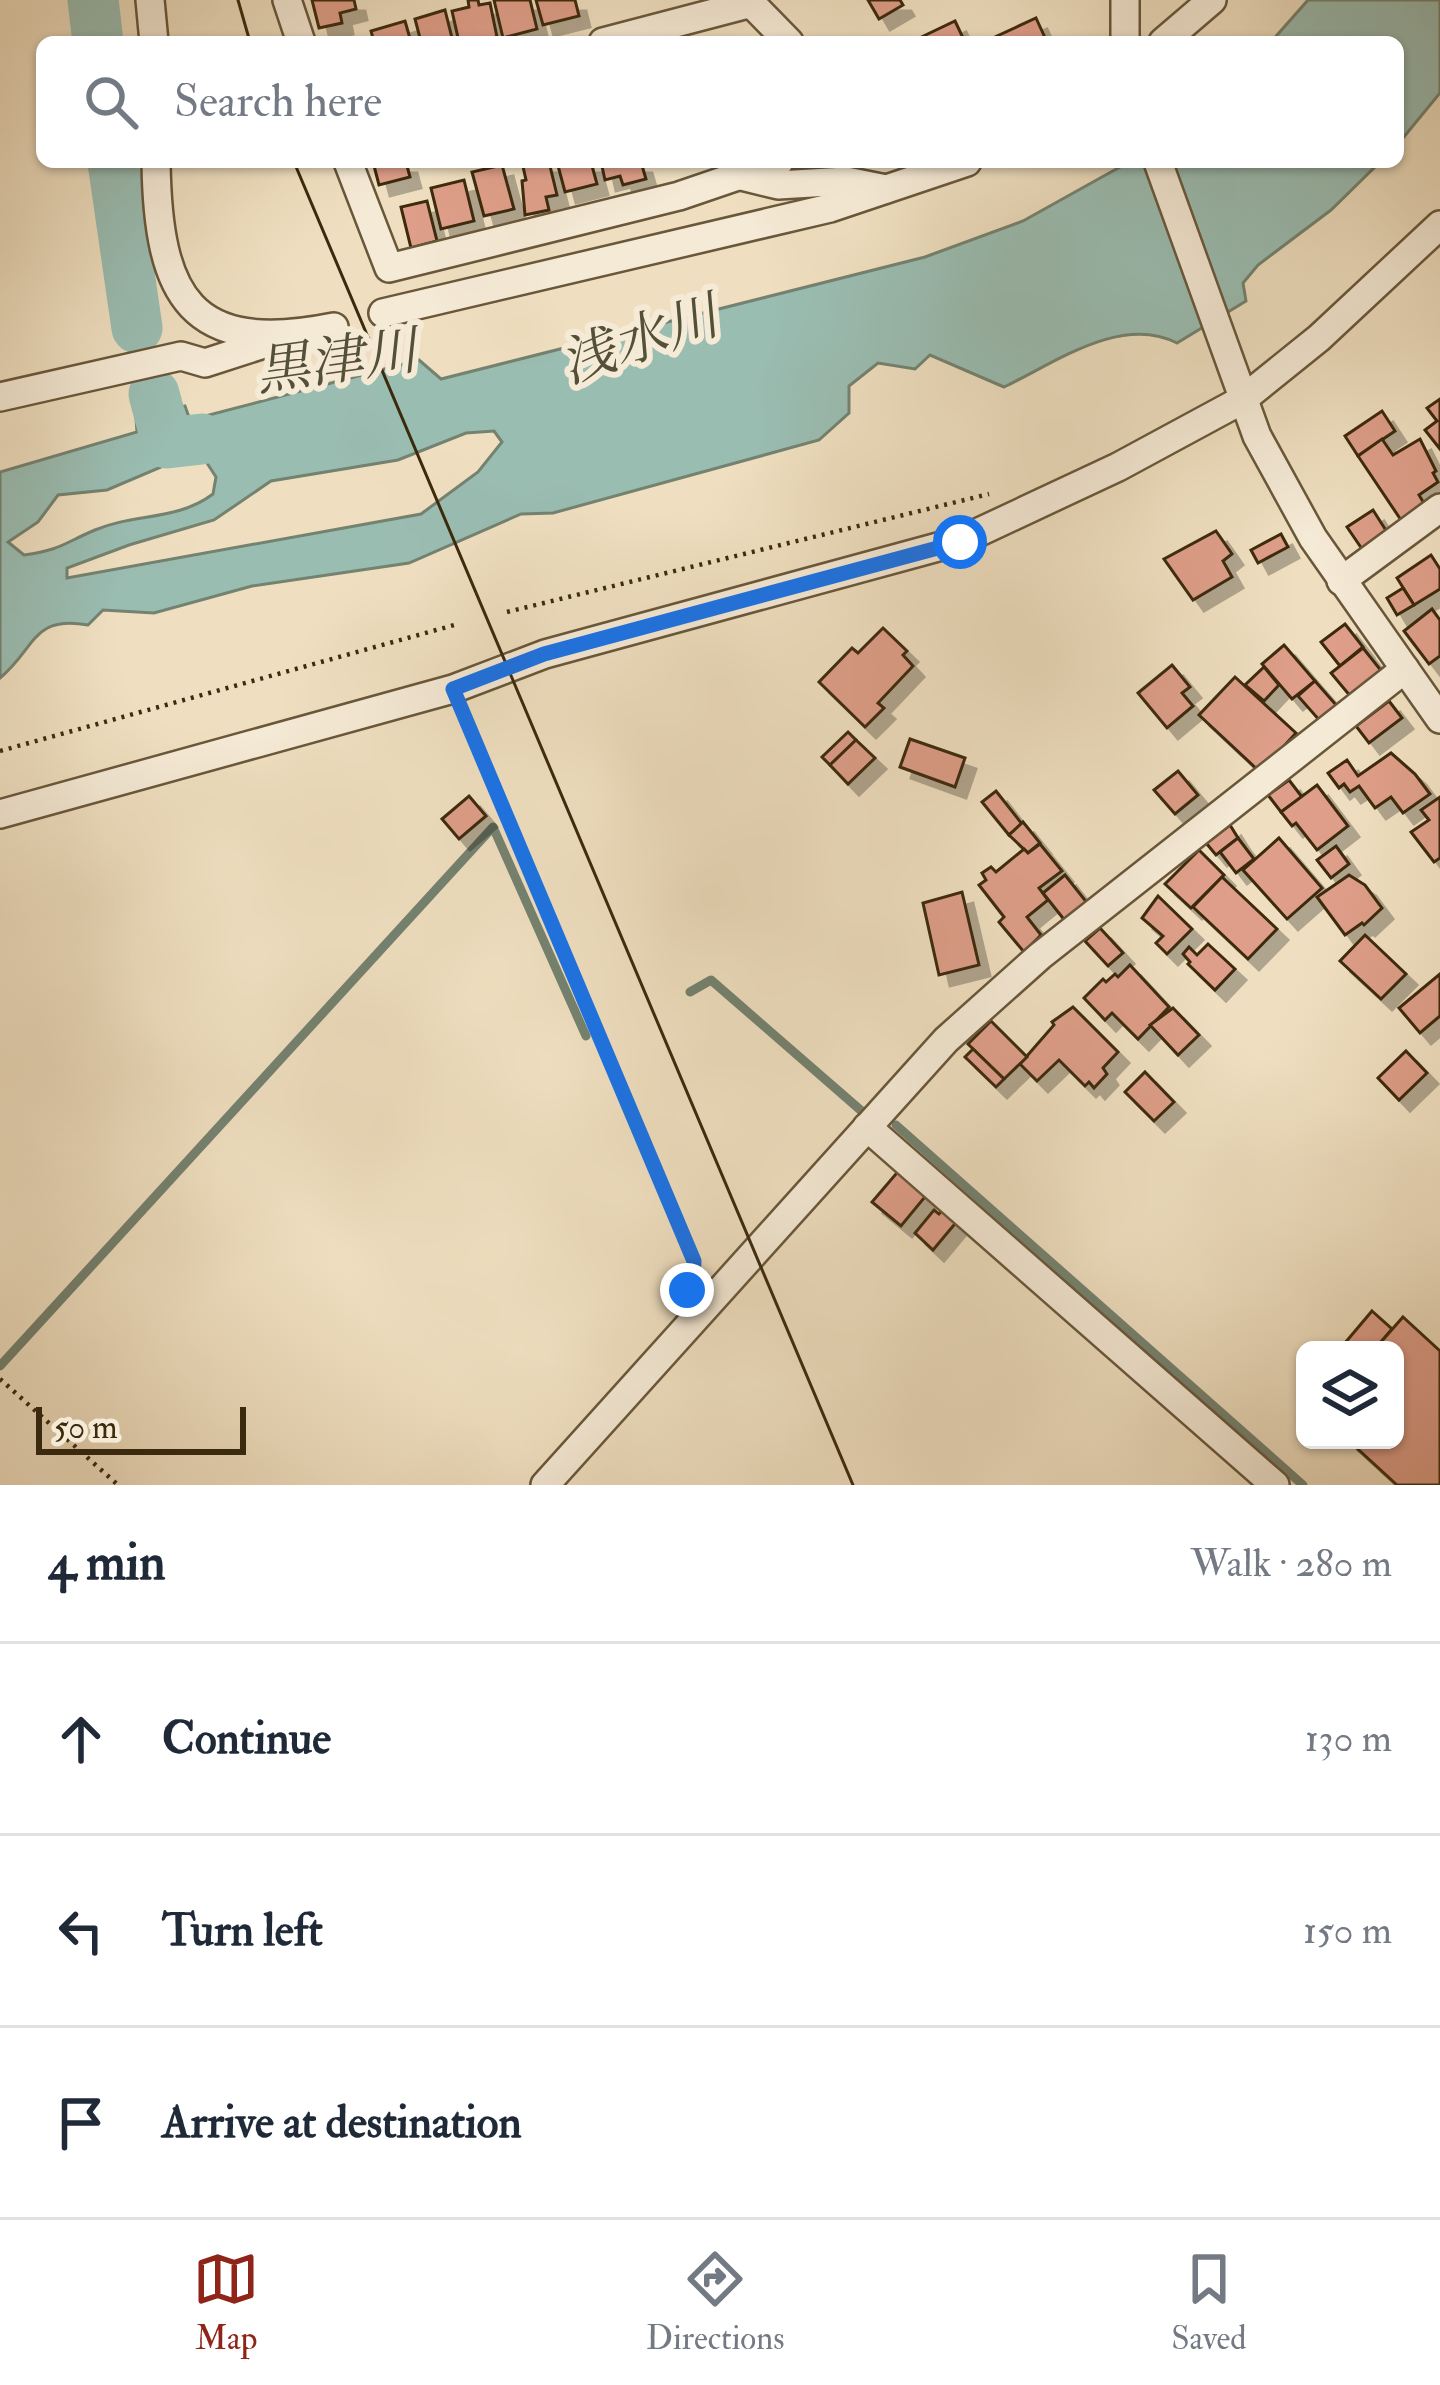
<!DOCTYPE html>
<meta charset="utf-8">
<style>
:root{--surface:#fff;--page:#f6f6f7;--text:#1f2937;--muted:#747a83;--line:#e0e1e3;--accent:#8f2418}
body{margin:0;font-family:"IM FELL Double Pica","Noto Serif JP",serif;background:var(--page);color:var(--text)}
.controls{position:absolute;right:36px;bottom:36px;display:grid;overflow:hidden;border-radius:18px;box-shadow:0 3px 9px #0004}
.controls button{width:108px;height:108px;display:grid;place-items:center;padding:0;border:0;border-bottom:3px solid var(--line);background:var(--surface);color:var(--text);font:60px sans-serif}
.scale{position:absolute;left:36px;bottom:30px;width:210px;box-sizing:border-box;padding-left:12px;border:6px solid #3c2a0e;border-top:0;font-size:33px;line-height:42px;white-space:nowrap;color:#3c2a0e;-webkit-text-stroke:9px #f5ead6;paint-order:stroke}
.stop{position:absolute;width:36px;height:36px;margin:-27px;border:9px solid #1a73e8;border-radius:50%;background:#fff}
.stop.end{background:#1a73e8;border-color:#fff;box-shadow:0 3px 12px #0008}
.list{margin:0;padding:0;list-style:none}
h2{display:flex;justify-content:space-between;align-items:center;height:156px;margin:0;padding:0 48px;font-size:51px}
h2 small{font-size:39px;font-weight:400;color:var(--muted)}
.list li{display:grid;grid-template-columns:78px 1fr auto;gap:36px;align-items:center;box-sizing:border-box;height:192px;padding:0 48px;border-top:3px solid var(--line)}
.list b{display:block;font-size:45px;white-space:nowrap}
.list em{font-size:39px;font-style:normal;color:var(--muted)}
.icon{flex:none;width:66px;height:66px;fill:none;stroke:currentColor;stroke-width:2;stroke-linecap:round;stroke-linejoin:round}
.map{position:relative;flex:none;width:1440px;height:1485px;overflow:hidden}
.search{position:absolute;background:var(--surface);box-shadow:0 3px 9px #0004;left:36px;right:36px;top:36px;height:132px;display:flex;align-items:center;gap:30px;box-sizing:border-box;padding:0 42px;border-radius:18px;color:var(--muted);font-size:45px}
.sheet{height:732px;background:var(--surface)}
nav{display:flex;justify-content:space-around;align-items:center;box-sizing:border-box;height:168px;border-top:3px solid var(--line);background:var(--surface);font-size:33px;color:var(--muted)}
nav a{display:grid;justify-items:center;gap:6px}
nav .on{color:var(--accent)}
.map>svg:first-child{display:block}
.water{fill:#9abdb2;stroke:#748270;stroke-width:3;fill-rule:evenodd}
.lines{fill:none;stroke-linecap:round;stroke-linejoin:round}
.stream{stroke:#748270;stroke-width:9}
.river{stroke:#9abdb2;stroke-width:51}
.building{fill:#de9e89;stroke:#3c2a0e;stroke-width:3;filter:url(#shadow)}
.minor-casing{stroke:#69573a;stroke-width:32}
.path{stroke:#3c2a0e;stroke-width:4.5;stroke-dasharray:3 6;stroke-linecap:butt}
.minor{stroke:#f5ead6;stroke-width:27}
.tram{stroke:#3c2a0e;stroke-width:3}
.route{stroke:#1a73e8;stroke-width:15}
.labels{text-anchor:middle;stroke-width:12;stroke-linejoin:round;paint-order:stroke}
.water-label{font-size:54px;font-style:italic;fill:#544f37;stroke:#f5ead6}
</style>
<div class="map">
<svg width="1440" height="1485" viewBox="0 0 1440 1485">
<defs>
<filter id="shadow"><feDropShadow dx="11" dy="11" stdDeviation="0" flood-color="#0004"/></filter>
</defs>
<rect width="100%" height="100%" fill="#efdfc0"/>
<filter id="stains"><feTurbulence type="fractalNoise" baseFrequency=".00167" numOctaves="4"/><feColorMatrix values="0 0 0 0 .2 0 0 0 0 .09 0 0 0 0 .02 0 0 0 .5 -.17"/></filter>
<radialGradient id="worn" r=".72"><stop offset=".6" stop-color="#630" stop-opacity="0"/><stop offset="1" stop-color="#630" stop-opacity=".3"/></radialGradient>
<g class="water">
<polygon points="1308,0 1440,0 1440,93 1398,144 1398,42 1271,42"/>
<path d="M1129,162h251l-49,48 -73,55 -15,18 3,18 -69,42c-56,-29 -122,20 -173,44l-74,-32 -15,14 -37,-6 -29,23v27l-30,27 -266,73 -32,1 -112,49 -157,23 -98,27 -51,-3 -15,15c-56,-10 -52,23 -88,53v-206l137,-40 -1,-14 49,-12 5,14 229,-60 22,19 484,-122 98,-36zM494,431l8,11 -24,30 -57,42 -354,64v-10l62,-23 85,-25 57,-39 127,-21 68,-27zM189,455l16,5 11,17 -3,17c-36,27 -78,19 -118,36 -31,13 -34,20 -71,25l-16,-13 30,-20 20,-27 49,-5z"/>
</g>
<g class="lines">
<g class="stream">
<polyline points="690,992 711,980 865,1114"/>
<polyline points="896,1125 1303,1485"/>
<polyline points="0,1366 493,827 586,1036"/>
</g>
<g class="river">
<polyline points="93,0 98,42"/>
<polyline points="113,162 137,328"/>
<polyline points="154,394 167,443 202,439"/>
</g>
</g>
<g class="building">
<polygon points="312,0 354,0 356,9 340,13 342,23 319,28"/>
<polygon points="468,0 478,0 479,5 490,3 497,37 459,42 452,11 469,7"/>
<polygon points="494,0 530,0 537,29 503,38"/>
<polygon points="536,0 575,0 579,16 543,25"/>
<polygon points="868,0 900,0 903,5 879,19"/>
<polygon points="445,10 453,42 421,42 415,19"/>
<polygon points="1036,18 1047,42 984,42"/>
<polygon points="405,21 411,42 374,42 371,31"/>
<polygon points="955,21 965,42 911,42"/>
<polygon points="373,162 406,162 410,177 379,185"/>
<polygon points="522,162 549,162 557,195 546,197 549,210 525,215 522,181 526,180"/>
<polygon points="557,162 591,162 597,184 565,192"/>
<polygon points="601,162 641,162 646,179 623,185 620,176 605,180"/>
<polygon points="502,165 514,209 484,216 472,172"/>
<polygon points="464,180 474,221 441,229 431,188"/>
<polygon points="427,201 437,241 411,248 401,207"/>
<polygon points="1440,399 1440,449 1425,430 1437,421 1427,408"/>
<polygon points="1382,411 1395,431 1358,456 1345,436"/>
<polygon points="1382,439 1393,455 1420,439 1436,471 1433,473 1438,482 1419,495 1425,505 1401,520 1358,456"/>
<polygon points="1373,510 1387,532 1362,549 1347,527"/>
<polygon points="1216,531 1232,554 1223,561 1232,577 1193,600 1164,559"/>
<polygon points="1281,534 1288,547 1258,563 1251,550"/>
<polygon points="1431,555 1440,569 1440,589 1414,605 1397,578"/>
<polygon points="1403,588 1414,605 1397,615 1387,598"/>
<polygon points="1432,609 1440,620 1440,656 1429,664 1404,631"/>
<polygon points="1345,624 1363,647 1340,666 1321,642"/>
<polygon points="883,628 907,651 903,655 913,666 878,703 884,708 865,727 819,682 852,648 858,653"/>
<polygon points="1284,645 1315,681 1292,699 1262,664"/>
<polygon points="1363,648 1383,673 1351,697 1331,673"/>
<polygon points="1172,665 1190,687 1182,693 1193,706 1167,728 1138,693"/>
<polygon points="1264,667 1279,685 1264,701 1245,685"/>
<polygon points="1235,677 1296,733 1260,772 1199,715"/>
<polygon points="1315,681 1337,706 1320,721 1298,696"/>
<polygon points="1389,701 1402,718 1369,743 1356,726"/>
<polygon points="848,732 856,740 830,765 822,757"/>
<polygon points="910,739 965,758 955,787 900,767"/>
<polygon points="856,740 875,758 848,784 830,765"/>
<polygon points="1391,753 1415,774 1430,794 1403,813 1391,797 1375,808 1359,786 1350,792 1344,784 1339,788 1328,773 1347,760 1358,776"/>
<polygon points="1178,771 1198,795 1175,814 1154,790"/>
<polygon points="1289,780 1302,797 1281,812 1268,795"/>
<polygon points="1317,785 1348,826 1317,850 1296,823 1292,826 1281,812"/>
<polygon points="996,791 1022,824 1009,835 982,802"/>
<polygon points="469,796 486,816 459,839 442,819"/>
<polygon points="1440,797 1440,858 1434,862 1411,832 1429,820 1421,810"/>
<polygon points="1023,822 1040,843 1028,853 1009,835"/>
<polygon points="1230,825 1238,838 1216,855 1206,843"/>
<polygon points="1238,838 1254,859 1236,873 1220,852"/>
<polygon points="1279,838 1322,888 1287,919 1243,870"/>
<polygon points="1040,844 1062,871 1039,888 1048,900 1027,917 1041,935 1024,952 999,922 1004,917 979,885 986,880 982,873 991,867 996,872 1024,849 1028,853"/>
<polygon points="1336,846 1349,864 1331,878 1317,860"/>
<polygon points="1199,850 1224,875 1191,908 1165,884"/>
<polygon points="1065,875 1088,904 1066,922 1043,893"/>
<polygon points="1349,875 1365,885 1382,908 1364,925 1362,923 1345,935 1317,897"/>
<polygon points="1222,877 1277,929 1248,959 1193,907"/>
<polygon points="962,892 979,965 939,975 923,903"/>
<polygon points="1158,896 1192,929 1167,954 1156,943 1163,936 1142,918"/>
<polygon points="1100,928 1123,953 1108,966 1085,941"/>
<polygon points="1365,935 1406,974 1381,999 1340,961"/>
<polygon points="1208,944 1235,969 1215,990 1188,964 1190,962 1183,954 1189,947 1197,955"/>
<polygon points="1130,965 1169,1007 1138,1039 1112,1013 1105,1020 1084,998 1103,979 1106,982 1115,974 1118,977"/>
<polygon points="1440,974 1440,1016 1420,1033 1399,1008"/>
<polygon points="1073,1007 1118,1052 1103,1068 1107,1074 1094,1088 1089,1082 1085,1086 1059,1060 1037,1081 1020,1064 1054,1025 1052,1022"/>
<polygon points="1173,1008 1199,1035 1178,1055 1150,1025"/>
<polygon points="991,1021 1027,1057 1004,1079 968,1044"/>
<polygon points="973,1049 1004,1079 996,1087 965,1057"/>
<polygon points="1406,1051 1427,1073 1399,1100 1378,1078"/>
<polygon points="1145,1072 1174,1102 1154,1121 1125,1092"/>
<polygon points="901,1168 929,1192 901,1226 872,1202"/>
<polygon points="945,1207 959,1219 933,1250 915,1233 934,1210 939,1214"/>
<polygon points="1372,1311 1392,1329 1374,1350 1339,1350"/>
<polygon points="1403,1317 1440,1351 1440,1485 1397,1485 1348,1440 1395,1440 1395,1350 1374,1350"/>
</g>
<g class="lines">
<defs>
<g id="minor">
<polyline points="150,0 154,42"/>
<polyline points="287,0 301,42"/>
<polyline points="748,0 789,42"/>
<polyline points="1125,0 1125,42"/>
<polyline points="603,42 752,3"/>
<polyline points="1163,42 1212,0"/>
<path d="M156,162c2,135 34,194 178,165"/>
<polyline points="348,162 389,268 679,196 779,162"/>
<polyline points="1158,162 1257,436 1313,538 1440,719"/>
<polyline points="741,176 778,185 846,181 886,189"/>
<polyline points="383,313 830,208 967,162"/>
<polyline points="0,397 181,356 205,363 273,341"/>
<polyline points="1341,581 1440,508"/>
<polyline points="0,814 453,689 545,654 960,541 1118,467 1242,400 1319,338 1440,225"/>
<polyline points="867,1127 1275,1485"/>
<polyline points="545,1485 946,1040 1040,956 1405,669"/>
</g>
</defs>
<use href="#minor" class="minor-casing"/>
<g class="path">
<polyline points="507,612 989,494"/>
<polyline points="464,714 694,1261 694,1274"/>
<polyline points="0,751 458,624"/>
<polyline points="0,1379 118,1485"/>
</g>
<use href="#minor" class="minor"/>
<g class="tram">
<polyline points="238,0 250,42"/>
<polyline points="294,162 853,1485"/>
</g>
</g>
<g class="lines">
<polyline class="route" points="687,1290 693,1282 694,1261 453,689 544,654 960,542"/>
</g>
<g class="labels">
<g class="water-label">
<text transform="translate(639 339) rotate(-19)" y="19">浅水川</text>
<text transform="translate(336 360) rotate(-8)" y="19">黒津川</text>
</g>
</g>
<rect width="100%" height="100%" filter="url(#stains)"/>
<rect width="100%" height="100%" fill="url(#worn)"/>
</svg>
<div class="controls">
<button><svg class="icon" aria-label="layers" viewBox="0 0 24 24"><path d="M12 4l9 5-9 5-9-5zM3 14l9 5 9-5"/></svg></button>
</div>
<div class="scale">50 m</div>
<div class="stop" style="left:960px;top:542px"></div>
<div class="stop end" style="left:687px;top:1290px"></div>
<div class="search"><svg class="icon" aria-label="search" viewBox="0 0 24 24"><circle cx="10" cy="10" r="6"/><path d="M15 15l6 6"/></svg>Search here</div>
</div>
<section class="sheet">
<h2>4 min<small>Walk · 280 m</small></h2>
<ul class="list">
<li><svg class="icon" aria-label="ahead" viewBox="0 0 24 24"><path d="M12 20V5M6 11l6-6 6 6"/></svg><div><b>Continue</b></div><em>130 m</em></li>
<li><svg class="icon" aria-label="left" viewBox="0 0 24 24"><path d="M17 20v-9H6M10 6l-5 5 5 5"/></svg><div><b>Turn left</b></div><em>150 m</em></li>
<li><svg class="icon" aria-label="arrive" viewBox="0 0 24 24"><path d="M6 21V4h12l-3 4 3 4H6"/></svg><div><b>Arrive at destination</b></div></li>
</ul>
</section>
<nav>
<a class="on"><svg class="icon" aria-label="map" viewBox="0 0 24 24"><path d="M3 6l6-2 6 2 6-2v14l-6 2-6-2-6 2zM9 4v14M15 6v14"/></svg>Map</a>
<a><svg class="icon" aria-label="directions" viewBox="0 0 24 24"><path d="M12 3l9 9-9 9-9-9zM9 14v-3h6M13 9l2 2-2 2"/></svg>Directions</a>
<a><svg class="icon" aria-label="saved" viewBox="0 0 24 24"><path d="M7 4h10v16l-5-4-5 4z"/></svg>Saved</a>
</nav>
